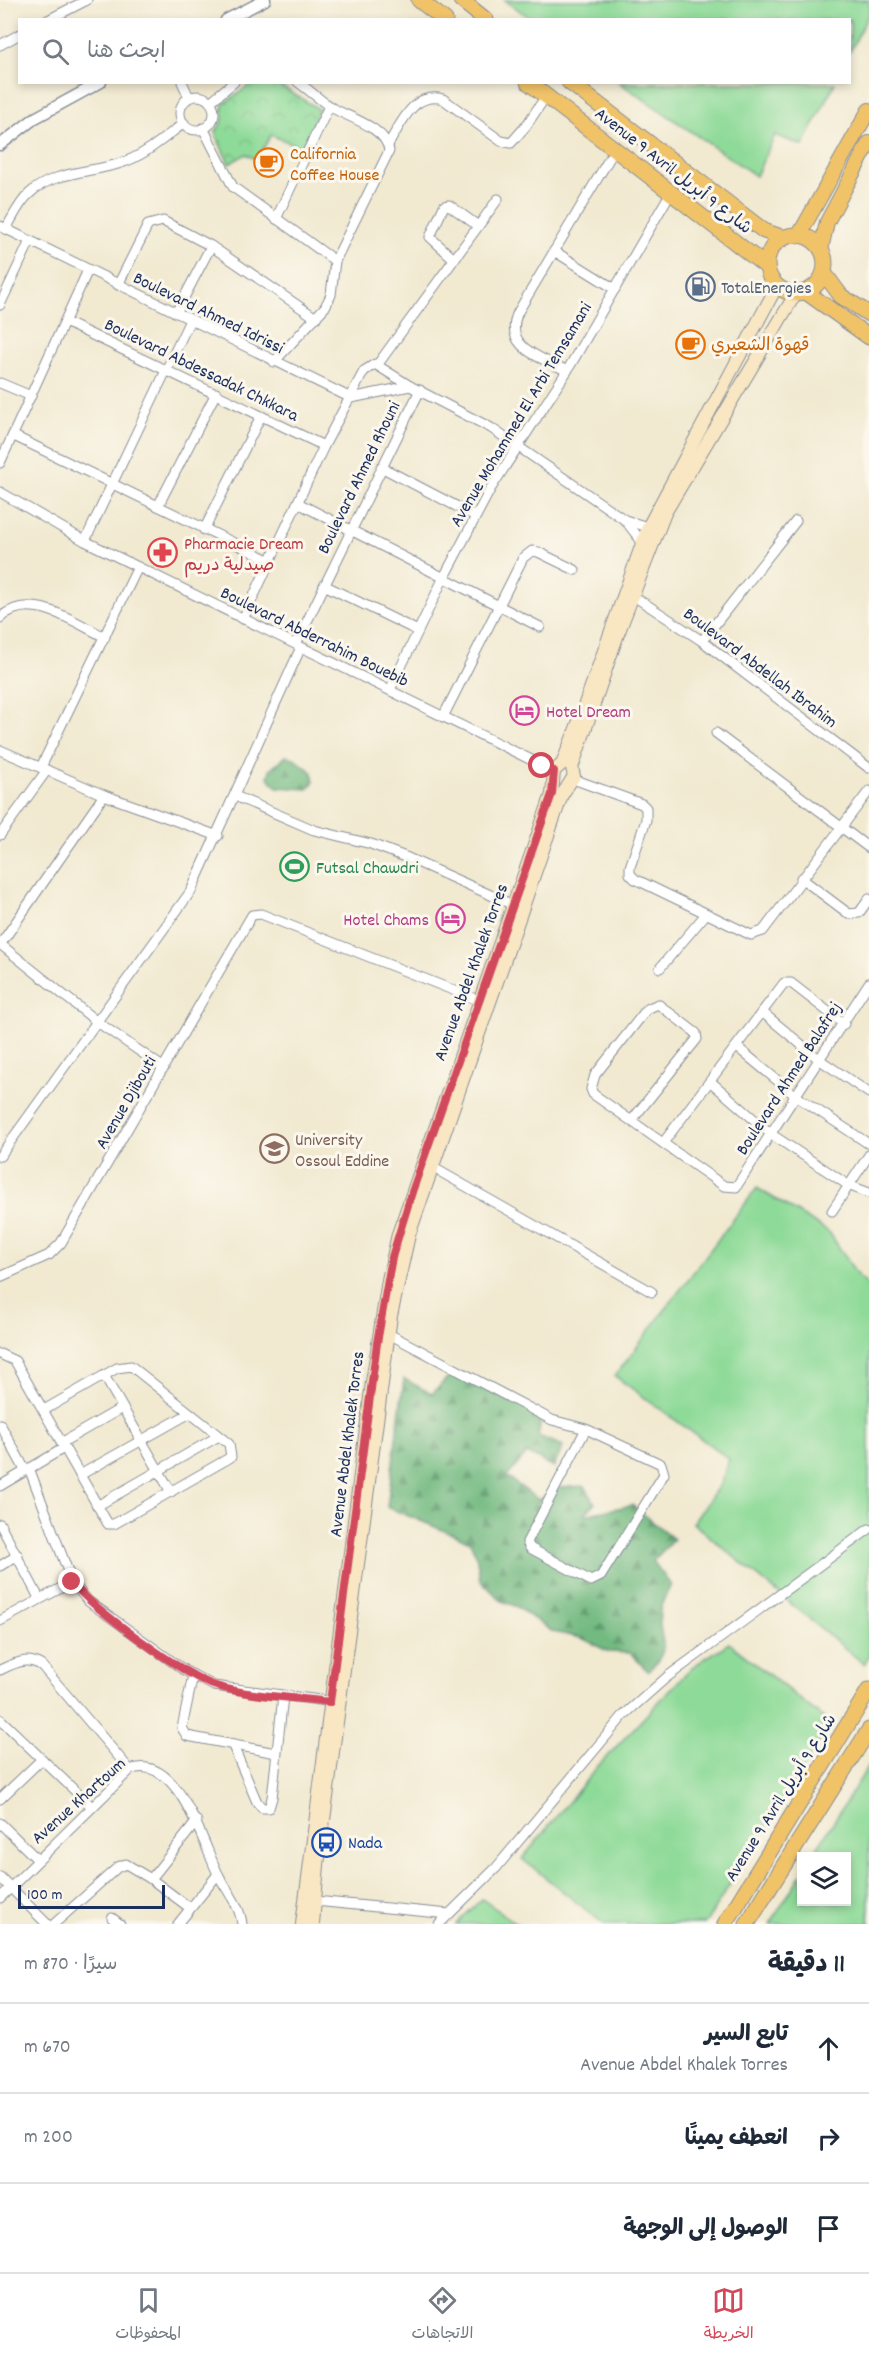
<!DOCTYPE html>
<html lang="ar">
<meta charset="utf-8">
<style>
:root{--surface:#fff;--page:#f2f2f3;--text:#1f2937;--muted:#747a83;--line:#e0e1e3;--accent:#d1495b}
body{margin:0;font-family:Dekko,"Playpen Sans Arabic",sans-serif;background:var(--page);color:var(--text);direction:rtl}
.controls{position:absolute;right:18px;bottom:18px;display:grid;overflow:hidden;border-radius:0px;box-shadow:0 3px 9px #0003}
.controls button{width:54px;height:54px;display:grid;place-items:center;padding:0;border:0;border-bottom:2px solid var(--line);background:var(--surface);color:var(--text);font:30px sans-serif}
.scale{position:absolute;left:18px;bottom:15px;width:147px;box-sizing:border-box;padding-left:6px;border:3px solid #1b2f5e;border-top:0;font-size:16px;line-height:21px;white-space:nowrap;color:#1b2f5e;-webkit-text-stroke:4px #fbf7ec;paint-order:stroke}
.stop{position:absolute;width:18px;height:18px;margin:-14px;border:4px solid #d1495b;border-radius:50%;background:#fff}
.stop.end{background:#d1495b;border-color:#fff;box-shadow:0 2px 6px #0008}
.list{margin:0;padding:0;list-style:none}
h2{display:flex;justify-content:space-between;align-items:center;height:78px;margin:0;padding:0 24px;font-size:26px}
h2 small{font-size:20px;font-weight:400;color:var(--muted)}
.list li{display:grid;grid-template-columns:39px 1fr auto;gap:18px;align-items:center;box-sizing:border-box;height:90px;padding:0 24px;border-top:2px solid var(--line)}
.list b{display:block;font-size:22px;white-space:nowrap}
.list p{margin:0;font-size:20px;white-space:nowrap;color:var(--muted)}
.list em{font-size:20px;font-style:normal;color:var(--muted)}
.icon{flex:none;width:33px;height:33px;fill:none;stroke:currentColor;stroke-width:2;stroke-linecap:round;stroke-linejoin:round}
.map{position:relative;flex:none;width:869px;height:1924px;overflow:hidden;direction:ltr}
.search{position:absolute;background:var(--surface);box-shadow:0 3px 9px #0003;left:18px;right:18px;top:18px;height:66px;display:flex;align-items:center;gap:15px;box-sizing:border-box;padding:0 21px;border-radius:0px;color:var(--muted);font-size:22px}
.sheet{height:348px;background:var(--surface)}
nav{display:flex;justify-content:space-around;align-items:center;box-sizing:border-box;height:84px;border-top:2px solid var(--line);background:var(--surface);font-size:16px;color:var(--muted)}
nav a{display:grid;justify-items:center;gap:3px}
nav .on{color:var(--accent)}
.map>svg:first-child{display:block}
.green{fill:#8eda98;stroke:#54847b;stroke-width:1.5}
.forest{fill:url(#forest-firs);stroke:#46746f;stroke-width:1.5}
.park{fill:url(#park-crowns);stroke:#54847b;stroke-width:1.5}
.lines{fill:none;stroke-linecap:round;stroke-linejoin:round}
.minor-casing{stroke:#868c97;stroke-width:11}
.tertiary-casing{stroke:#868c97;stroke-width:13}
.secondary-casing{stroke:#868c97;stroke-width:14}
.primary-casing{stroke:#868c97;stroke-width:16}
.trunk-casing{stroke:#868c97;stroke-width:17}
.minor{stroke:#fff;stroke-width:9}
.tertiary{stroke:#fff;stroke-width:10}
.secondary{stroke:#f9e7c3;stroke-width:12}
.primary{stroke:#f1c369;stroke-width:14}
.trunk{stroke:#f1c369;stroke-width:15}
.route{stroke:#d1495b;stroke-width:8}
.labels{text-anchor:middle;stroke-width:6;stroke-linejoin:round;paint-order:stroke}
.food-label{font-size:18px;fill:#c56008;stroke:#fbf7ec;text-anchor:start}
.street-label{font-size:18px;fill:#1b2f5e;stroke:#fbf7ec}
.service-label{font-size:18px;fill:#4e5e75;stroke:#fbf7ec;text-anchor:start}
.health-label{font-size:18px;fill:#be3a42;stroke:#fbf7ec;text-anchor:start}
.hotel-label{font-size:18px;fill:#b23c85;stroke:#fbf7ec;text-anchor:start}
.leisure-label{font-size:18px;fill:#27864d;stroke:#fbf7ec;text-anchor:start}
.education-label{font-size:18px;fill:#785e54;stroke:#fbf7ec;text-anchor:start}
.transit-label{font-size:18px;fill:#164399;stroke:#fbf7ec;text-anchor:start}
</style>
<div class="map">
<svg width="869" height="1924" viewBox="0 0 869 1924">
<defs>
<pattern id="forest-firs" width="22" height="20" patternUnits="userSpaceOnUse" patternTransform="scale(1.5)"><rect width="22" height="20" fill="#72ba80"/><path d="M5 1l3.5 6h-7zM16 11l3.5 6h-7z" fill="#5d986c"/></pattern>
<pattern id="park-crowns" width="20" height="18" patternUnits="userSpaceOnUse" patternTransform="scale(1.5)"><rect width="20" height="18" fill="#8eda98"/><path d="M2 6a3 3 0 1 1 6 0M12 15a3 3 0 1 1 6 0" fill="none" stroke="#7abb85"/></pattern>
</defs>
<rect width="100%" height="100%" fill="#fbf7ec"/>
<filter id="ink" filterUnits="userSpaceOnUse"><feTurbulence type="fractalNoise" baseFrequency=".0167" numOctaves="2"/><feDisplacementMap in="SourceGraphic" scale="12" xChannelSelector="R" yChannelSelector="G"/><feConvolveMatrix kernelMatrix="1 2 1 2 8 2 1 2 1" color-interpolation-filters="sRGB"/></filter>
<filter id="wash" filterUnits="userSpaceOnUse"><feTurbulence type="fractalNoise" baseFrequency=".008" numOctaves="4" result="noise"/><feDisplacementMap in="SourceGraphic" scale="24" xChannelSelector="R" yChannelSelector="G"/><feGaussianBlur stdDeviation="1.35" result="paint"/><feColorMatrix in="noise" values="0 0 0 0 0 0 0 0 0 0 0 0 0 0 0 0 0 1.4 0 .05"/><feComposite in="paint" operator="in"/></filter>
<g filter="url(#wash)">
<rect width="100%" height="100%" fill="#f1e9d0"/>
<g class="green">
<polygon points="504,0 869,0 869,13 850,52 850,20 532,19"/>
<polygon points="620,83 835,83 803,146 775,135 756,176"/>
<polygon points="757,1188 829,1232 858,1276 869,1286 869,1656 864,1664 693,1523 721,1483 729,1459 615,1376"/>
<polygon points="729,1643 831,1724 705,1924 604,1924 522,1859 598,1766 692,1667"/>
<polygon points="869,1765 869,1924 770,1924 801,1874 802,1902 846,1902 846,1856 812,1856"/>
<polygon points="482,1899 517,1924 456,1924"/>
</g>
<g class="forest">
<polygon points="286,756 294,758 312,772 314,781 308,789 277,787 268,777 270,770"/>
<path d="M451,1374l16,1 75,41 -4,20 25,10 -9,21 -27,-14 -20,24 32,23 18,-12 28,-2 10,17 -11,12 48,-10 42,34 -21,22 18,24c-4,8 -10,18 -11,26 -4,29 16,35 -12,60l-18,-18 -21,-1 -27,-14 -29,-6 -38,-26 -13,-5 -22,-21 -4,-26 -7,-13 -82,-34 17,-128 28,15z"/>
</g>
<polygon class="park" points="253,83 275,83 319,109 303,148 271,135 257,160 246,154 229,164 215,133 223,120 223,104"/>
</g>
<g filter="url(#ink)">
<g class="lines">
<defs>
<g id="minor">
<polyline points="48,20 87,0"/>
<polyline points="0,45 20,34"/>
<polyline points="182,82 189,97"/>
<circle cx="197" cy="113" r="17"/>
<polyline points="210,102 234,82"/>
<polyline points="203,128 233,187 335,261"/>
<path d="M388,145c13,-21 25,-54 55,-46l58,42 10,2 15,-17 20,-30"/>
<polyline points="276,219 329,106"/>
<polyline points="0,226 351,398 410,386"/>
<path d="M6,229c7,-12 13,-26 23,-35 23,-23 62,-21 92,-31 23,-7 43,-25 63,-40"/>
<polyline points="554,251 615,289"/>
<polyline points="454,259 430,237 444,206 449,205 478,226"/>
<polyline points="118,285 148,225 163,221 211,246 316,318"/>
<polyline points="0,305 30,241"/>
<polyline points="176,313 211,246"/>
<polyline points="65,322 324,446"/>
<path d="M274,362l51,-55 6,-12 4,-34 54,-110c-2,-24 -43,-34 -60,-45 -10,-7 -20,-16 -31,-24"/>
<polyline points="378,364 498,199"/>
<path d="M567,371c-26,-14 -65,-23 -49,-59l97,-163"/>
<polyline points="0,383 31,396"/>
<polyline points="14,436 271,561"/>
<polyline points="0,463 88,270"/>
<polyline points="381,467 475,516"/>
<polyline points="0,492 85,541 554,771"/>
<polyline points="298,503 540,627"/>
<polyline points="158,506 216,393"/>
<polyline points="625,520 642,542"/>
<polyline points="204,530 261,416"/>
<polyline points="85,541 190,320"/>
<polyline points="324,585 418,631"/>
<polyline points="632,595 702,641 869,768"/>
<path d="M0,618c30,-29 75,5 105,19"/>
<polyline points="243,619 324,446 364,371 375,364 410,386 491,428 625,520 648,527"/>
<polyline points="702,641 796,521"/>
<polyline points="296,644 420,390"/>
<polyline points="390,690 443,579 491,488 567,371 671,192"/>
<polyline points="443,717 523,558 532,551 538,552 575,570"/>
<polyline points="716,733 869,848"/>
<polyline points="0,750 104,795 218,836"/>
<polyline points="41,767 138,567"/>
<polyline points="573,779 642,804 646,808 646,820 630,867 630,874 635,879 751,935 763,931 869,791"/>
<polyline points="235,796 314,830 371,844 408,858 513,905"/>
<polyline points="0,835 47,770"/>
<polyline points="801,878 849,914 859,913 869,899"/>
<polyline points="0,944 96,1021 164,1068"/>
<polyline points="0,945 104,795"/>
<polyline points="660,968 706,914"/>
<polyline points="762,1012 820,1060 869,1093"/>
<polyline points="737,1047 796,1096 869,1144"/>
<polyline points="711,1082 771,1134 848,1185 869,1193"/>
<polyline points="632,1120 697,1039 696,1033 658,1004 647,1009 595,1075 591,1089 593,1094 724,1186 736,1187 869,983"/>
<polyline points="663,1143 784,983 791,983 844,1024"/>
<polyline points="0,1156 191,891 301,647"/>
<polyline points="432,1167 652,1292"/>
<polyline points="832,1211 869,1155"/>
<polyline points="0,1277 49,1255 61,1243 252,915 261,914 483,1002"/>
<polyline points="389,1334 552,1420 586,1429 661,1464 664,1474 601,1576 591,1581 530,1548 527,1542 586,1429"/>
<polyline points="0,1354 15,1361 108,1524 114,1524 231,1457 229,1444 131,1366 117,1368 44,1410"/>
<polyline points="105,1377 171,1492"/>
<polyline points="0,1424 25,1470"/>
<polyline points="61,1443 122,1408"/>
<polyline points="29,1468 72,1582 88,1601 184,1670 214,1686 335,1702"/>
<polyline points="80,1475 190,1413"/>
<polyline points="0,1486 64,1448"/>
<polyline points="97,1506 217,1437"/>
<polyline points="0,1524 39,1598"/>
<polyline points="0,1566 18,1555"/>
<polyline points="0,1621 72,1582"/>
<path d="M0,1670c15,-7 27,-14 42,-4l88,104"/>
<polyline points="193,1675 182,1728 187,1736 276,1753"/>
<polyline points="0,1719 92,1807"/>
<polyline points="233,1746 257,1802 262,1808 269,1808 272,1798 283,1696"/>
<polyline points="0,1799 42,1759"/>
<polyline points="0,1823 37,1859"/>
<polyline points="0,1877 47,1924"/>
<polyline points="151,1879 197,1821"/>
<path d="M0,1898l130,-128c47,-19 73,74 88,104 8,16 22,31 24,50"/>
<polyline points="315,1901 449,1914"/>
<polyline points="112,1918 120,1924"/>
<polyline points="54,1924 118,1867 126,1864 151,1879 190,1908"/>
<polyline points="178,1924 218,1874"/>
<polyline points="439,1924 496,1868 623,1716 667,1677 869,1529"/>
</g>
<g id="tertiary">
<polyline points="226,20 265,0"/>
<polyline points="0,145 35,118 101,82"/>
</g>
<g id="secondary">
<polyline points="302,1924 372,1382 388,1280 398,1234 552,794 554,771 562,764 577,726 648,527 777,286"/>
<polyline points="313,1924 318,1865 391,1316 409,1235 562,795 574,776 572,768 618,634 665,513 796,293"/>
</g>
<g id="primary">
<polyline points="799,235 869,110"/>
<polyline points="821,249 827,222 869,143"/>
</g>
<g id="trunk">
<polyline points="419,0 445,20"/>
<polyline points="461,0 486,20"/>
<polyline points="528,82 767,267"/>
<polyline points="569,82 764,231 784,238"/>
<circle cx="796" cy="264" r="29"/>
<polyline points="824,273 841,296 869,314"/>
<polyline points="806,292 869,337"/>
<polyline points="725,1924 869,1690"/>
<polyline points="747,1924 869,1730"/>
</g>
</defs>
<use href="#minor" class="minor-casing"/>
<use href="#tertiary" class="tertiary-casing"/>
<use href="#secondary" class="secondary-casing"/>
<use href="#primary" class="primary-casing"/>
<use href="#trunk" class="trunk-casing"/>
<use href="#minor" class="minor"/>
<use href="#tertiary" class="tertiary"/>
<use href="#secondary" class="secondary"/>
<use href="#primary" class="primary"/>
<use href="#trunk" class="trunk"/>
</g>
</g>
<g class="lines" filter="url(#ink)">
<path class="route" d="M72,1582c18,25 115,95 144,104 36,11 77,11 114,16l47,-359 15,-86 20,-65 140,-398 2,-23 -12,-5"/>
</g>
<defs>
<symbol id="cafe-ring" viewBox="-11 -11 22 22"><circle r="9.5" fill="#fbf7ec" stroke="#e8710a" stroke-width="1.5"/><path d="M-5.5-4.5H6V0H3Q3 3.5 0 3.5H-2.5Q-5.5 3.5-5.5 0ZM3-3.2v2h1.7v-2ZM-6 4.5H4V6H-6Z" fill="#e8710a"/></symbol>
<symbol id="fuel-ring" viewBox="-11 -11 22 22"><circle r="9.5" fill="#fbf7ec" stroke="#5c6f8a" stroke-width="1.5"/><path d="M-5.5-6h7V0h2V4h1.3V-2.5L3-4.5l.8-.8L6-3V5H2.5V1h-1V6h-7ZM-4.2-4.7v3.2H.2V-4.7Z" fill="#5c6f8a"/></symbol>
<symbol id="pharmacy-ring" viewBox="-11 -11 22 22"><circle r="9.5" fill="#fbf7ec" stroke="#e0444e" stroke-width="1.5"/><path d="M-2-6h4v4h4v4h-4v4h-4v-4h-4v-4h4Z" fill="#e0444e"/></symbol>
<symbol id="hotel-ring" viewBox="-11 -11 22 22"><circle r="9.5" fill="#fbf7ec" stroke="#d1479c" stroke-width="1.5"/><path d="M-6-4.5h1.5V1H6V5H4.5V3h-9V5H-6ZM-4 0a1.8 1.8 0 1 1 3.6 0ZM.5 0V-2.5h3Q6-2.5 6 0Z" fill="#d1479c"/></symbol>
<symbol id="stadium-ring" viewBox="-11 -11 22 22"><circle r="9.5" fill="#fbf7ec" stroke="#2e9e5b" stroke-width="1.5"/><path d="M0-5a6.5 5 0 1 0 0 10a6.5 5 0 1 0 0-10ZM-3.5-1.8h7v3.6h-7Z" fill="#2e9e5b"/></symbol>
<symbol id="university-ring" viewBox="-11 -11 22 22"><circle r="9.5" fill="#fbf7ec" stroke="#8d6e63" stroke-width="1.5"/><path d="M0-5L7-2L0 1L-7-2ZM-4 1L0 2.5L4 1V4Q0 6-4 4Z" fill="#8d6e63"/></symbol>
<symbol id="bus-ring" viewBox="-11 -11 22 22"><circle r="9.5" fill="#fbf7ec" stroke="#1a4fb4" stroke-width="1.5"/><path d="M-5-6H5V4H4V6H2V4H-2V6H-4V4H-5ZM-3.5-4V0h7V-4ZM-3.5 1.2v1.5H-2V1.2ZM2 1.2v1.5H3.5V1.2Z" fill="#1a4fb4"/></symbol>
</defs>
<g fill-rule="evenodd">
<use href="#cafe-ring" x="252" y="146" width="33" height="33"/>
<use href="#fuel-ring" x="684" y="270" width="33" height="33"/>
<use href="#cafe-ring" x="674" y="328" width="33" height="33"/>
<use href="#pharmacy-ring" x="146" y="536" width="33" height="33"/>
<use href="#hotel-ring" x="508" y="694" width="33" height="33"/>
<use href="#stadium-ring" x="278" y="850" width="33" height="33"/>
<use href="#hotel-ring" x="434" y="902" width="33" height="33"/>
<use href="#university-ring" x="258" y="1132" width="33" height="33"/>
<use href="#bus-ring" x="310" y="1826" width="33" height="33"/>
</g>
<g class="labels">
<g class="food-label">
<text x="290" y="159">California<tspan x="290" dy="21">Coffee House</tspan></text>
<text x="711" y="350">قهوة الشعيري</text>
</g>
<g class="street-label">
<text transform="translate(674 170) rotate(38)" y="6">Avenue 9 Avril شارع 9 أبريل</text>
<text transform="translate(209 312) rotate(26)" y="6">Boulevard Ahmed Idrissi</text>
<text transform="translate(202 369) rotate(26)" y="6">Boulevard Abdessadak Chkkara</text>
<text transform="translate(520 414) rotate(-59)" y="6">Avenue Mohammed El Arbi Temsamani</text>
<text transform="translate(358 477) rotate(-64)" y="6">Boulevard Ahmed Rhouni</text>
<text transform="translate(315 636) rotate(26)" y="6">Boulevard Abderrahim Bouebib</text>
<text transform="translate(761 667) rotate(37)" y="6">Boulevard Abdellah Ibrahim</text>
<text transform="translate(470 972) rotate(-70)" y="6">Avenue Abdel Khalek Torres</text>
<text transform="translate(788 1078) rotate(-57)" y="6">Boulevard Ahmed Balafrej</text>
<text transform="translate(125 1102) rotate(-60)" y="6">Avenue Djibouti</text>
<text transform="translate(346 1444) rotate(-83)" y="6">Avenue Abdel Khalek Torres</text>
<text transform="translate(780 1797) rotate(-58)" y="6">Avenue 9 Avril شارع 9 أبريل</text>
<text transform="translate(78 1800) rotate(-42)" y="6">Avenue Khartoum</text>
</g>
<g class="service-label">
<text x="721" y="293">TotalEnergies</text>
</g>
<g class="health-label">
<text x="184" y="549">Pharmacie Dream<tspan x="184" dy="21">صيدلية دريم</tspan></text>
</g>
<g class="hotel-label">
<text x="546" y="717">Hotel Dream</text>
<text x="429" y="925" text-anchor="end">Hotel Chams</text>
</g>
<g class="leisure-label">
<text x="316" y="873">Futsal Chawdri</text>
</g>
<g class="education-label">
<text x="295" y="1145">University<tspan x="295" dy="21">Ossoul Eddine</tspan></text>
</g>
<g class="transit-label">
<text x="348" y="1848">Nada</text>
</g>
</g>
</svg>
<div class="controls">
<button><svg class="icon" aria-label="layers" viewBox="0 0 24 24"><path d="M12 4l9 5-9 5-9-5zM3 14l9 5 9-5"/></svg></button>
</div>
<div class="scale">100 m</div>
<div class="stop" style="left:542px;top:766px"></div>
<div class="stop end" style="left:72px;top:1582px"></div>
<div class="search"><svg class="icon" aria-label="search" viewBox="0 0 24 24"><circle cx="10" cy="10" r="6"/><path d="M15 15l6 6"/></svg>ابحث هنا</div>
</div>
<section class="sheet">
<h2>11 دقيقة<small>سيرًا · 870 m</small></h2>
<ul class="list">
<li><svg class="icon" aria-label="ahead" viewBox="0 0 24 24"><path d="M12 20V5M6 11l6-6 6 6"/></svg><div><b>تابع السير</b><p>Avenue Abdel Khalek Torres</p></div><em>670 m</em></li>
<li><svg class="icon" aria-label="right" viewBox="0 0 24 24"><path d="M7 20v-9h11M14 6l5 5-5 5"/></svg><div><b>انعطف يمينًا</b></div><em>200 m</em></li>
<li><svg class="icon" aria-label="arrive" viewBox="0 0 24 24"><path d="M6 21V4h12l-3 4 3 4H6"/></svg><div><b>الوصول إلى الوجهة</b></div></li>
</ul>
</section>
<nav>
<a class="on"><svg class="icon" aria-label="map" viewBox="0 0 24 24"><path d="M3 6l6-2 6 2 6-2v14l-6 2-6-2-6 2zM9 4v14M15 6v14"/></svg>الخريطة</a>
<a><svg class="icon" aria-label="directions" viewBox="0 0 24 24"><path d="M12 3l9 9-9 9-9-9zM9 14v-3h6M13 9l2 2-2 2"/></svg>الاتجاهات</a>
<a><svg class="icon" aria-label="saved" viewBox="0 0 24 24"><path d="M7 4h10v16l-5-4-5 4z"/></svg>المحفوظات</a>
</nav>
